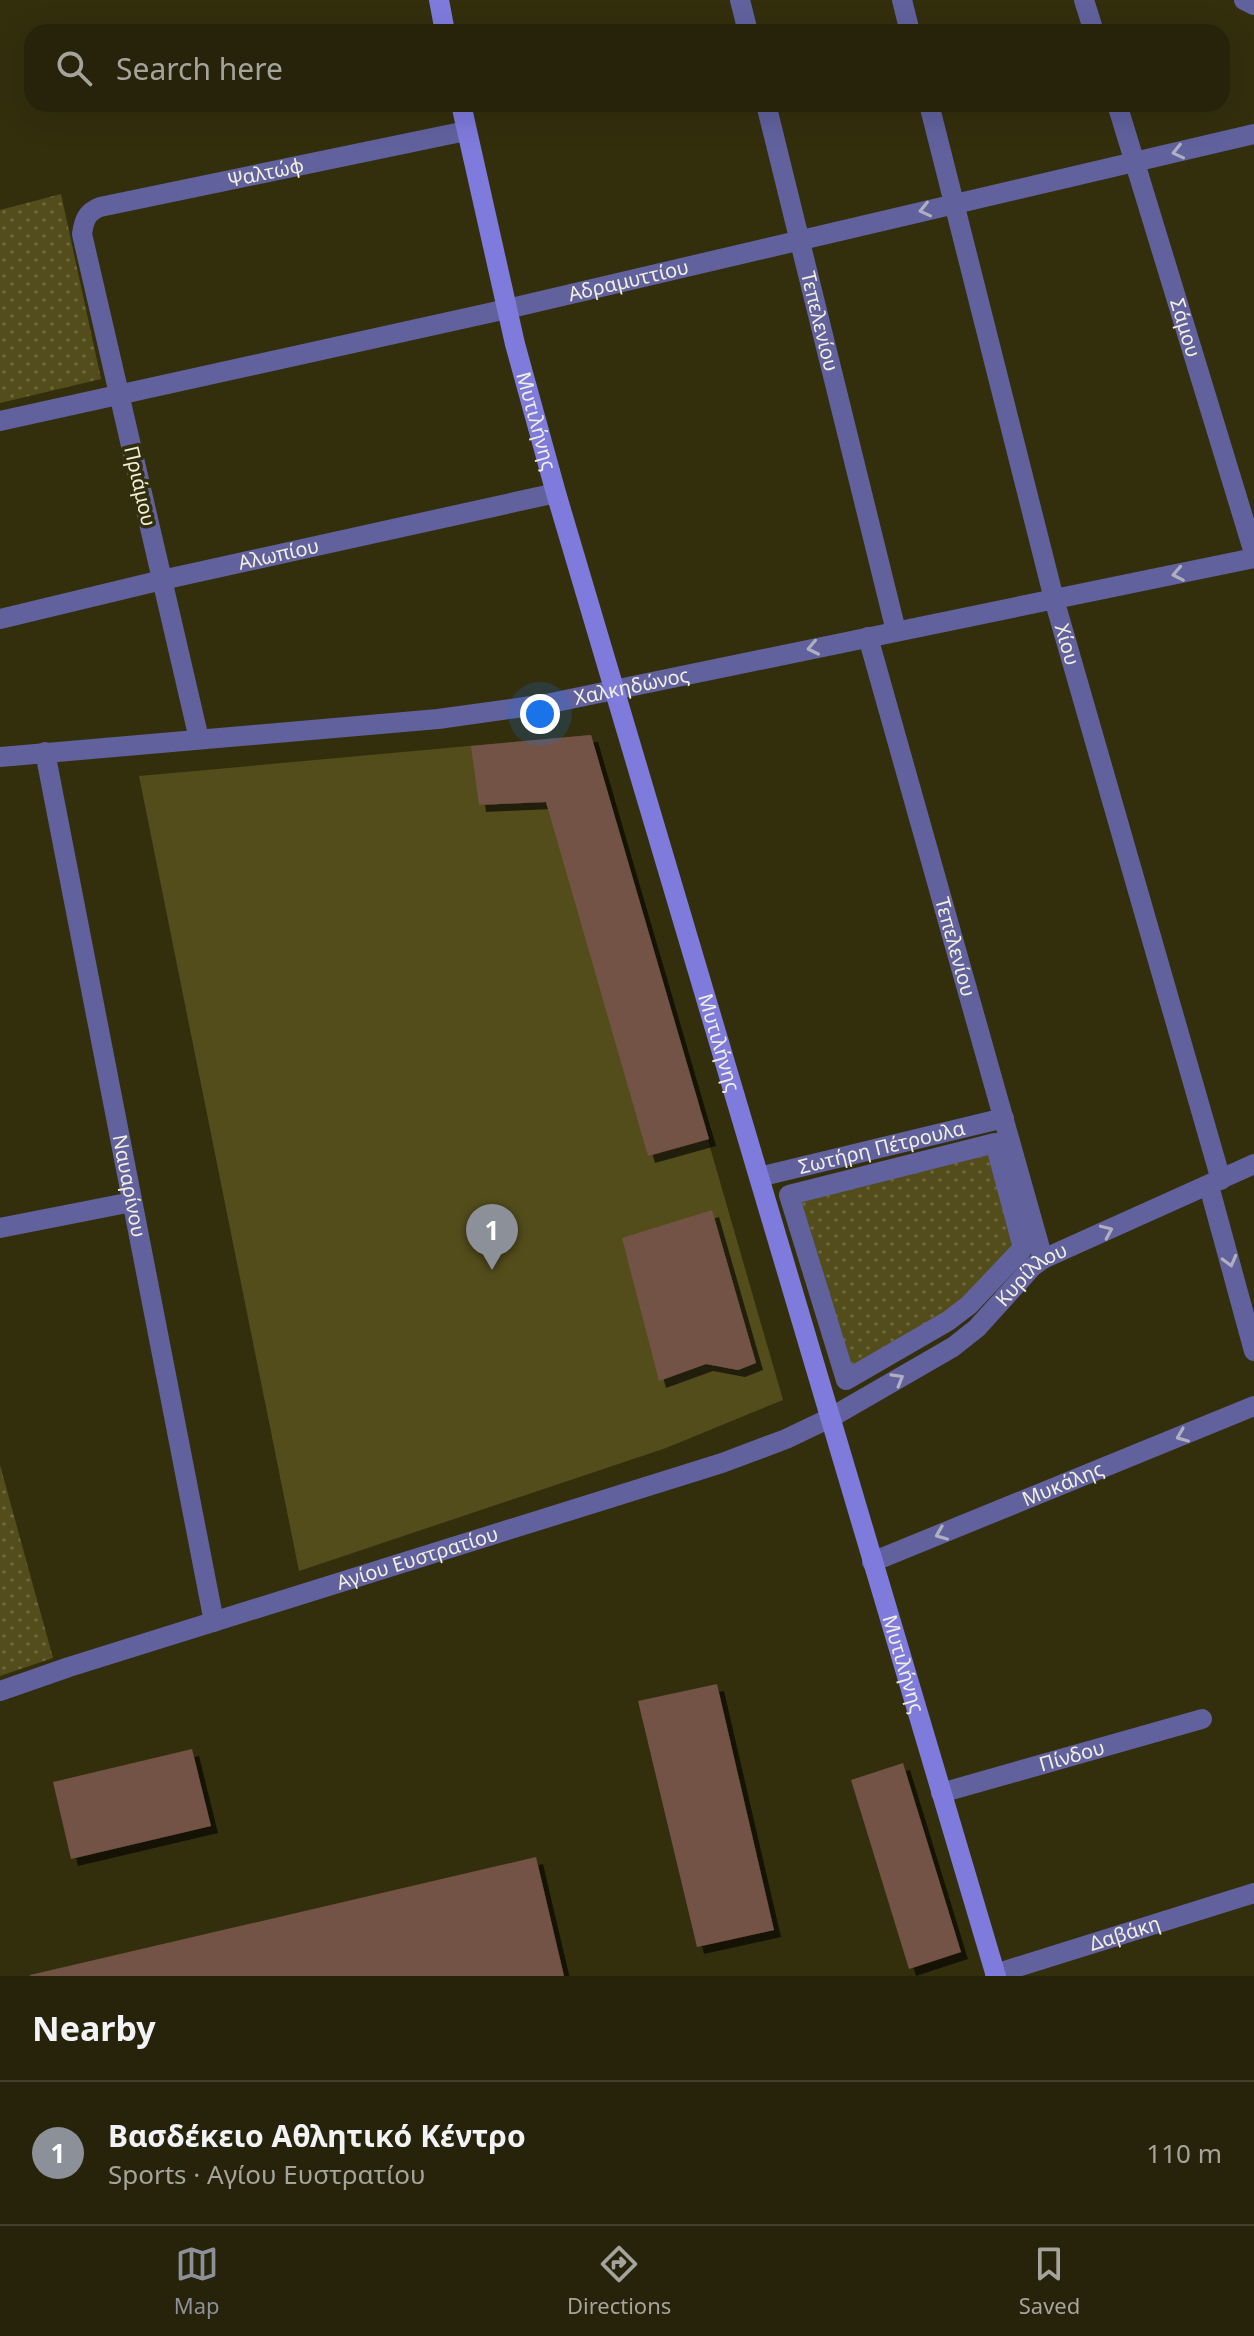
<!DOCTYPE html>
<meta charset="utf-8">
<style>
:root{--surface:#26230a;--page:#322f18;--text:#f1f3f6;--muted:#a4a49c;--line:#42402b;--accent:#8c9099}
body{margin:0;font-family:"Noto Sans",sans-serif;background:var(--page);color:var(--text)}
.you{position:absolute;left:540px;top:714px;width:28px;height:28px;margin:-20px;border:6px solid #fff;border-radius:50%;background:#1a73e8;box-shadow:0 0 0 12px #1a73e833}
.badge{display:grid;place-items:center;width:52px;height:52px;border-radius:50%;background:var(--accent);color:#fff;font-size:26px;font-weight:700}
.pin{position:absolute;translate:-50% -66px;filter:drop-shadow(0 2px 4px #0008)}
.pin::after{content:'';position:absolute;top:42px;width:28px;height:24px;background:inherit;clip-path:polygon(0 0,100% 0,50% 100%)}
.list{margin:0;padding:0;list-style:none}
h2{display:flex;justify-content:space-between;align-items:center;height:104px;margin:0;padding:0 32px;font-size:34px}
h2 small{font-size:26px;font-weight:400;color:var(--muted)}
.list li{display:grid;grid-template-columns:52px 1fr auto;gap:24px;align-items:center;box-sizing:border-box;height:144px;padding:0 32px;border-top:2px solid var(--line)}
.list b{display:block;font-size:30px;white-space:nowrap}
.list p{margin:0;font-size:26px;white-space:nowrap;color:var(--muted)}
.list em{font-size:26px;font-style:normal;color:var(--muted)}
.icon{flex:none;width:44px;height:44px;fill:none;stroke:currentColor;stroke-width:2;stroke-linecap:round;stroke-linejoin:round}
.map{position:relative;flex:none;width:1254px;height:1976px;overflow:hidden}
.search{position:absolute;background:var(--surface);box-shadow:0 8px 32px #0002;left:24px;right:24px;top:24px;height:88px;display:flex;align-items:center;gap:20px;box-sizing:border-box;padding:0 28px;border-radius:24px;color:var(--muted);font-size:30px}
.sheet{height:248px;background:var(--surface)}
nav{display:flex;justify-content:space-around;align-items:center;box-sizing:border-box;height:112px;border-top:2px solid var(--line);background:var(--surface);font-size:22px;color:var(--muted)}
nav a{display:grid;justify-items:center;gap:4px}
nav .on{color:var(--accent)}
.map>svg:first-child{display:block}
.park{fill:url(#park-dots)}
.pitch{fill:#534d1b}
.building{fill:#735244;filter:url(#shadow)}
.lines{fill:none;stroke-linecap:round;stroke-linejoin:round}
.street{stroke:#61619e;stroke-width:20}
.secondary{stroke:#7e7bdd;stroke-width:20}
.oneway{stroke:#b0afc0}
.labels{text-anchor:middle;stroke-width:7;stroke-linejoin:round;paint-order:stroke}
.street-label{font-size:20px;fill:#f1efdc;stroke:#332f0d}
</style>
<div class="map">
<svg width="1254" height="1976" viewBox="0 0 1254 1976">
<defs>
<pattern id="park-dots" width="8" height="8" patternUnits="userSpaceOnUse" patternTransform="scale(2)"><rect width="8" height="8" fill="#534d1b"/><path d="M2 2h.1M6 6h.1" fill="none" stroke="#6c673c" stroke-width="1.8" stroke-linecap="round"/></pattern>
<filter id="shadow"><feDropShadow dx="7" dy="7" stdDeviation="0" flood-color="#0009"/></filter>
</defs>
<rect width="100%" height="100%" fill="#332f0d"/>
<g class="park">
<polygon points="61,194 101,379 0,403 0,210"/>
<polygon points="990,1149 1017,1247 968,1299 851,1372 796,1198"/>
<polygon points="0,1465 53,1658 0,1676"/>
</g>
<polygon class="pitch" points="591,735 783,1400 666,1448 299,1571 139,776"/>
<g class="building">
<polygon points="591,735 709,1139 648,1156 546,802 479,805 471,746"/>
<polygon points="712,1210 756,1363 738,1370 706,1364 659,1381 622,1238"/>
<polygon points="717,1684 774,1930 697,1947 638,1701"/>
<polygon points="192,1749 211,1826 71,1859 53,1782"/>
<polygon points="903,1763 961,1952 909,1969 851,1780"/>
<polygon points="536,1857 564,1976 30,1976 30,1975"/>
</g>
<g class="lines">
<g class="street">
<polyline points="740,0 748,32"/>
<polyline points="902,0 910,32"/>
<polyline points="1084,0 1094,32"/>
<polyline points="1244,0 1254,5"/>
<path id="s1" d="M766,104l130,527"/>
<path id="s2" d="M929,104l125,495 167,581"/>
<path id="s3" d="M1117,104l137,449"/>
<path id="s4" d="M0,421l507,-112 747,-175"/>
<path id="s5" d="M0,619l162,-39 394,-87"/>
<path id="s6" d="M868,637l175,622"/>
<path id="s7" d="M199,739l-117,-505c2,-14 5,-22 18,-27l366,-76"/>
<path id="s8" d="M45,752l169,870"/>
<path id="s9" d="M0,757l438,-38 108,-15 708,-146"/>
<polygon points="995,1143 1023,1248 969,1305 948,1321 846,1380 789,1195"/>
<path id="s10" d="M759,1177l245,-59"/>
<polyline points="1209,1186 1254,1351"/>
<polyline points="0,1228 132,1202"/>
<path id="s11" d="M872,1562l382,-156"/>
<path id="s12" d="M0,1691l69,-24 653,-204 64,-24 44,-21 123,-71 24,-19 55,-61 11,-8 211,-95"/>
<path id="s13" d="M941,1793l261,-74"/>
<path id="s14" d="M995,1974l259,-81"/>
</g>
<g class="secondary">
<polyline points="439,0 445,32"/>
<path id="s15" d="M461,104l54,240 41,149 440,1483"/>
</g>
</g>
<defs><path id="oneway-chevron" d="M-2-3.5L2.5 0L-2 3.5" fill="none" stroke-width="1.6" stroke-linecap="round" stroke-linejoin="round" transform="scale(2)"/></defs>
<g class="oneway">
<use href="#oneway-chevron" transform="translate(1178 152) rotate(167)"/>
<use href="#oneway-chevron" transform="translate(925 210) rotate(167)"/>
<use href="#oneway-chevron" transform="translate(1178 574) rotate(169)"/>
<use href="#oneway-chevron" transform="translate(813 648) rotate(168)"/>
<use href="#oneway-chevron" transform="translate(1107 1231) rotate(-24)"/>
<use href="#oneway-chevron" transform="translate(1230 1261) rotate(75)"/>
<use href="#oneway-chevron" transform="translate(898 1379) rotate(-30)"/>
<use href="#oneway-chevron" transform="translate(1182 1436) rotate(158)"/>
<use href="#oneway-chevron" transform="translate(941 1534) rotate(158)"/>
</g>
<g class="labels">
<g class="street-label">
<text dy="7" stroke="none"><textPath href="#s7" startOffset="722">Ψαλτώφ</textPath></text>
<text dy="7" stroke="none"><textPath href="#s4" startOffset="644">Αδραμυττίου</textPath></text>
<text dy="7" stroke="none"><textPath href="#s1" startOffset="224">Τεπελενίου</textPath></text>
<text dy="7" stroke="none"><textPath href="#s3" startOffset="234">Σάμου</textPath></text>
<text dy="7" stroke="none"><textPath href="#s15" startOffset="326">Μυτιλήνης</textPath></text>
<text transform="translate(140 486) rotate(77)" y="7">Πριάμου</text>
<text dy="7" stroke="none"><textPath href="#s5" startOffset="286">Αλωπίου</textPath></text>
<text dy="7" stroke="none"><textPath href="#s2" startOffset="558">Χίου</textPath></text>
<text dy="7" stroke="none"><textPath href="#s9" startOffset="636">Χαλκηδώνος</textPath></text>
<text dy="7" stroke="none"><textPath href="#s6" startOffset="322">Τεπελενίου</textPath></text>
<text dy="7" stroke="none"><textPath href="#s15" startOffset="974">Μυτιλήνης</textPath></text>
<text dy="7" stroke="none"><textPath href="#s10" startOffset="126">Σωτήρη Πέτρουλα</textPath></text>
<text dy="7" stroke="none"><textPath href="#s8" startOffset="442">Ναυαρίνου</textPath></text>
<text dy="7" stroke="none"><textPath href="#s12" startOffset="1124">Κυρίλλου</textPath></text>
<text dy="7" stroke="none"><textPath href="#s11" startOffset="206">Μυκάλης</textPath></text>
<text dy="7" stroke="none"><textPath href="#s12" startOffset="438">Αγίου Ευστρατίου</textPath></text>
<text dy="7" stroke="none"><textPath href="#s15" startOffset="1622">Μυτιλήνης</textPath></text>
<text dy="7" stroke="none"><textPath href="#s13" startOffset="136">Πίνδου</textPath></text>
<text dy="7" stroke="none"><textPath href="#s14" startOffset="136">Δαβάκη</textPath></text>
</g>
</g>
</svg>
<div class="you"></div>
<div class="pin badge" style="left:492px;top:1270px">1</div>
<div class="search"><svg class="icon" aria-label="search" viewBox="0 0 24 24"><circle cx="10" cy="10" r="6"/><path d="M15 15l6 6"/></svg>Search here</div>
</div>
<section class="sheet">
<h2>Nearby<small></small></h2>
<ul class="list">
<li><span class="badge">1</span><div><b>Βασδέκειο Αθλητικό Κέντρο</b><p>Sports · Αγίου Ευστρατίου</p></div><em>110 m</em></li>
</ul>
</section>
<nav>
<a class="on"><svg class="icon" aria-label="map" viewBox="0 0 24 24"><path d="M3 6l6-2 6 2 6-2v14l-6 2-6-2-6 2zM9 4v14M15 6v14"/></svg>Map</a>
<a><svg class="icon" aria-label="directions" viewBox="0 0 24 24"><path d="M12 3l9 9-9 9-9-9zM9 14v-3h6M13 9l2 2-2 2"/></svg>Directions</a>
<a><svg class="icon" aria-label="saved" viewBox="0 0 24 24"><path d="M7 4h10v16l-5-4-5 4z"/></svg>Saved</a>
</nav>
